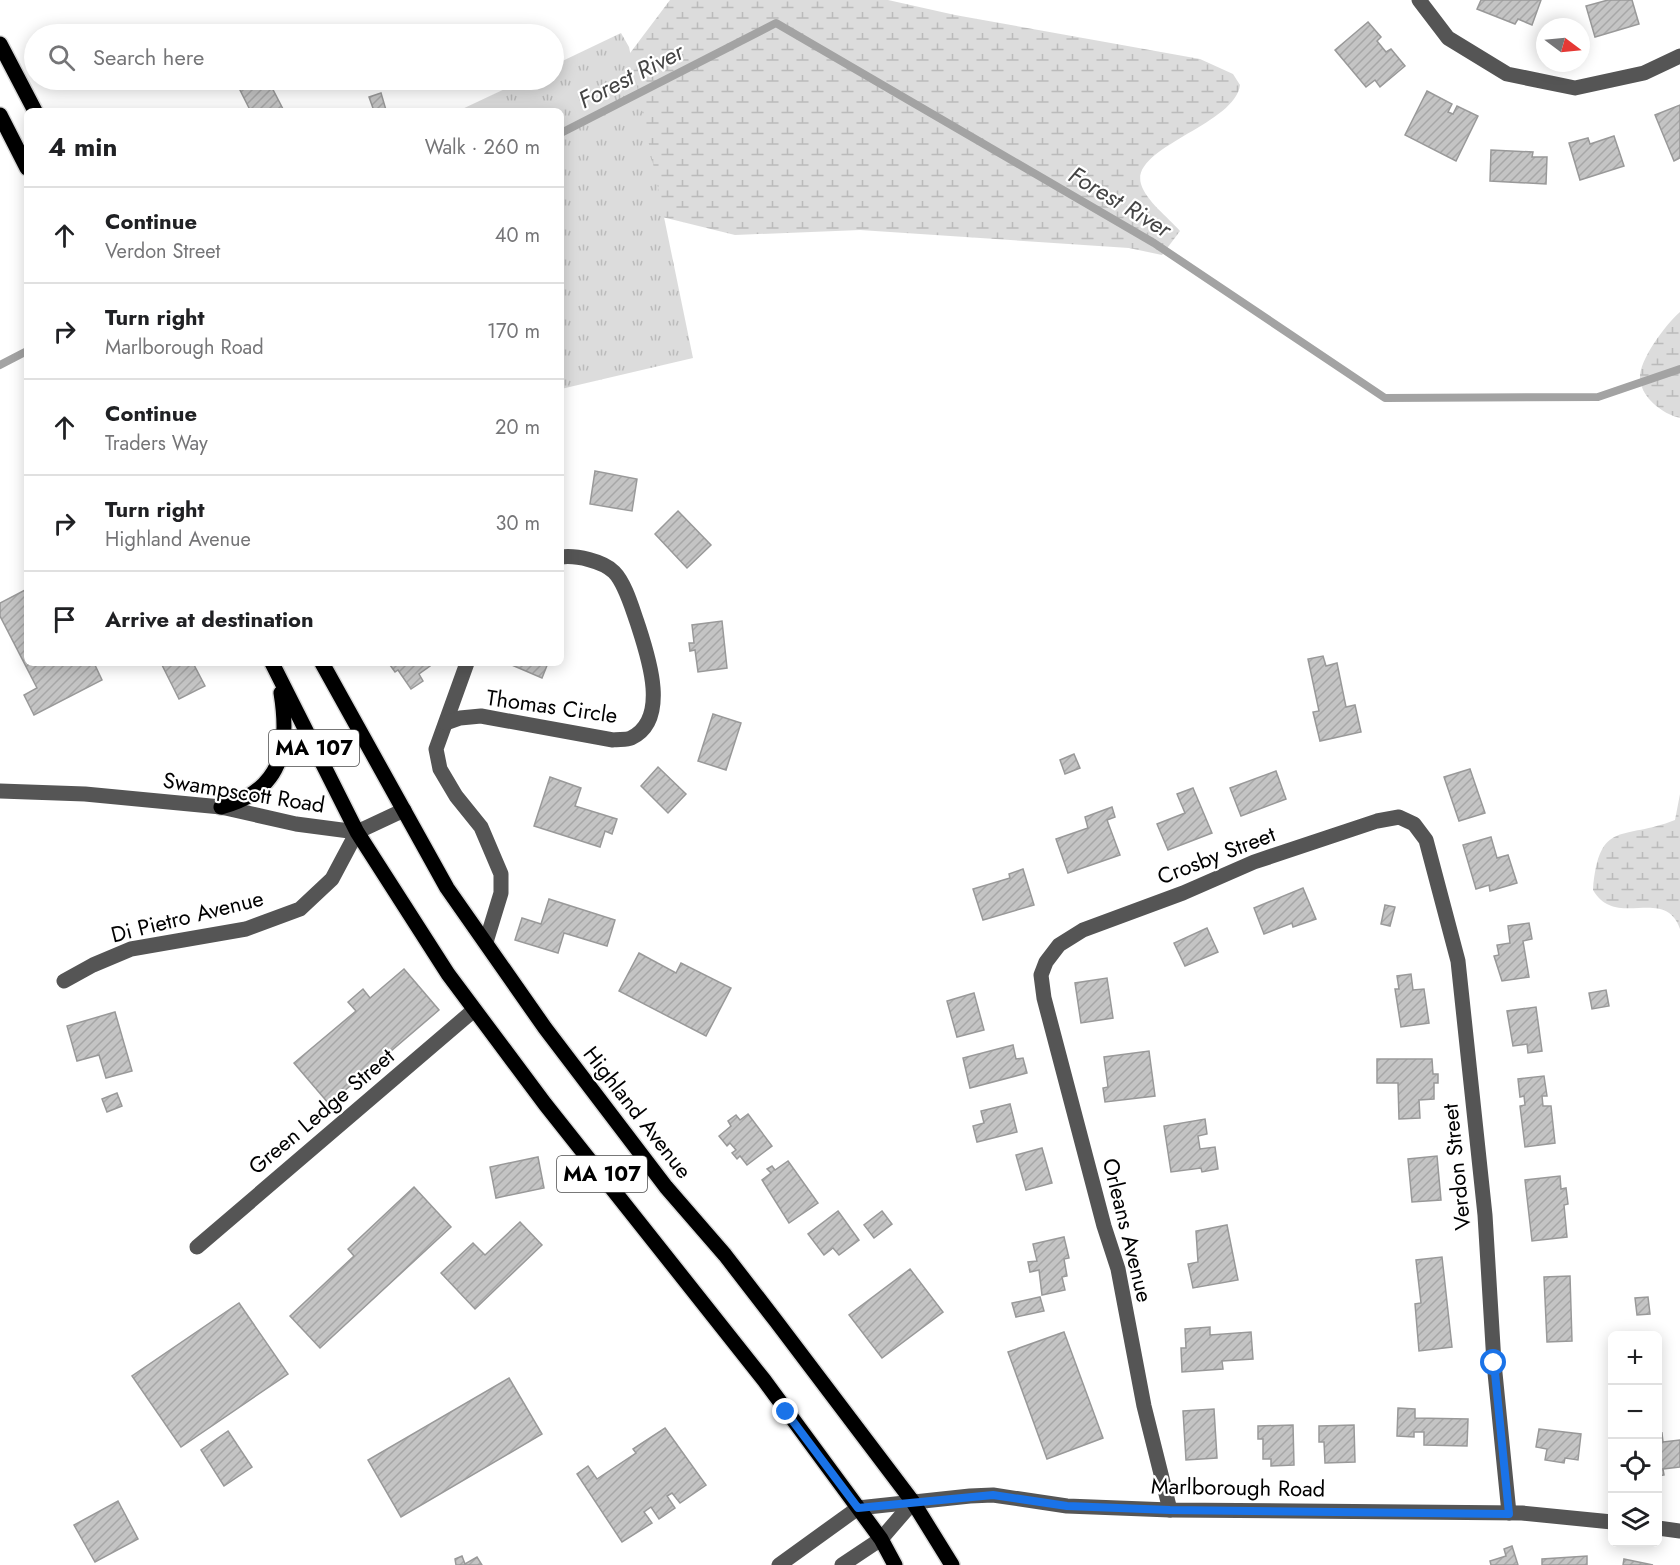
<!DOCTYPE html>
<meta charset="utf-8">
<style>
:root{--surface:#fff;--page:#f6f6f6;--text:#202124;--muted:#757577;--line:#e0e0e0}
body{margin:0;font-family:Jost,sans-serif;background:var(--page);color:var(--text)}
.controls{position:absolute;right:18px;bottom:18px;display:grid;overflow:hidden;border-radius:9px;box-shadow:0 3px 15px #0003}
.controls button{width:54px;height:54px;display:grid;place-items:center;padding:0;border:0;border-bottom:2px solid var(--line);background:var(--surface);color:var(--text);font:30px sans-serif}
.compass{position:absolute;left:1536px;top:18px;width:54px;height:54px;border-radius:50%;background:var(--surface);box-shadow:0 3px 15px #0003;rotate:106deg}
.stop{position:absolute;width:18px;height:18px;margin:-14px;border:4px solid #1a73e8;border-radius:50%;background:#fff}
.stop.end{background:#1a73e8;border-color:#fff;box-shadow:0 2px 6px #0008}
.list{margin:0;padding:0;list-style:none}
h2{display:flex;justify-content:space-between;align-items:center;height:78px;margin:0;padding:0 24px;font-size:26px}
h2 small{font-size:20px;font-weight:400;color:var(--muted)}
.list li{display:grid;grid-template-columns:39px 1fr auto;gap:18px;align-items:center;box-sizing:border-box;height:96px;padding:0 24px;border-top:2px solid var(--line)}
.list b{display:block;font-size:22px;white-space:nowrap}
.list p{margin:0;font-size:20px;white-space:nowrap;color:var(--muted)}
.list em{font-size:20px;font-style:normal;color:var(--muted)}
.icon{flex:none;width:33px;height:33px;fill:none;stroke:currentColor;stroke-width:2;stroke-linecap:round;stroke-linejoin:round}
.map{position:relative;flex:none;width:1680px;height:1565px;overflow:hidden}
.search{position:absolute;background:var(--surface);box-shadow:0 3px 15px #0003;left:24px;top:24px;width:540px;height:66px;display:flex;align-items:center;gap:15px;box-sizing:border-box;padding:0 21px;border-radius:33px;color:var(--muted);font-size:22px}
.panel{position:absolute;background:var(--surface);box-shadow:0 3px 15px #0003;left:24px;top:108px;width:540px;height:558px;border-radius:9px}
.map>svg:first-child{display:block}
.wetland{fill:url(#wetland-marsh)}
.park{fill:url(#park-tufts)}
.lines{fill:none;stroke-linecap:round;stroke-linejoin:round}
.stream{stroke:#a3a3a3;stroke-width:8}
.building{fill:url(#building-hatch);stroke:#999;stroke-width:1.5}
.major-casing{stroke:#dbdbdb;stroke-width:18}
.minor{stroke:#555;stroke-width:15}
.major{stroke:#000;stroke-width:15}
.route{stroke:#1a73e8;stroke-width:8}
.labels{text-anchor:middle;stroke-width:4.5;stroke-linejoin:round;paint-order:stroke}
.shield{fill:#fff;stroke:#4c4c4c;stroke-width:1.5}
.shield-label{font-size:21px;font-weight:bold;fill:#000}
.street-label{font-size:22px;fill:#000;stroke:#fff}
.water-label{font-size:24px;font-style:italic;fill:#444;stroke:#fff}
</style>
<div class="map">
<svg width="1680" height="1565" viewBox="0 0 1680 1565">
<defs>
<pattern id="wetland-marsh" width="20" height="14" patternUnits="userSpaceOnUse" patternTransform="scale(1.5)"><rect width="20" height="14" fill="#dcdcdc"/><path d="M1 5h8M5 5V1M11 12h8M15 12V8" fill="none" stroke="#bbb"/></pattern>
<pattern id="park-tufts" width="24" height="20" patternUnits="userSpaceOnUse" patternTransform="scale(1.5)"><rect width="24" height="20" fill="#dcdcdc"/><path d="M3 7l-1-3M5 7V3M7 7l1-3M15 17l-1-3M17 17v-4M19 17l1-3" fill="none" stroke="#bbb"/></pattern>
<pattern id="building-hatch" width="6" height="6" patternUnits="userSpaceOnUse" patternTransform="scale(1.5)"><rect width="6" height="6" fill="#c4c4c4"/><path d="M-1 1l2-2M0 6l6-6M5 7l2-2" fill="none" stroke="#a7a7a7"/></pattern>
</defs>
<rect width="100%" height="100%" fill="#fff"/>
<g class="wetland">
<path d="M670,0h218l67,15 245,44 33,15 7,11c-5,40 -110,62 -99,99 5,17 27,33 39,47l-18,24 -33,-7 -269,-18 -125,5 -89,-22 -85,-102h-48l93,-26z"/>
<path d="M1680,312v106c-17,-4 -39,-20 -40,-40 -1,-18 26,-54 40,-66z"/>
<path d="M1680,794v135c-15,-44 -64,1 -87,-39 6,-72 30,-49 82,-70z"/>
</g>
<polygon class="park" points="621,33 629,47 693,358 561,389 561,111 458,111 524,80 554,80 554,65"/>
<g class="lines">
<g class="stream">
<polyline points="561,133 776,23 1154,243 1385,398 1598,397 1680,369"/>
<polyline points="0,365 27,351"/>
</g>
</g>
<g class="building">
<polygon points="1481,0 1541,0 1532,25 1518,19 1515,24 1477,9"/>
<polygon points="1608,0 1632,0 1639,24 1595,37 1586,6"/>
<polygon points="1368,22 1381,37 1377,41 1386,52 1391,49 1405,66 1380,87 1375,80 1366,87 1335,50"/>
<polygon points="256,80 268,80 284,111 247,111 250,110 239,88"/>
<polygon points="1427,91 1452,104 1448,112 1453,114 1457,106 1478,116 1456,161 1405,135"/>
<polygon points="381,93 386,110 374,111 369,97"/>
<polygon points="1680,105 1680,158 1674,161 1655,115"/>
<polygon points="1614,136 1624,166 1580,180 1569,143 1588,138 1590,144"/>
<polygon points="1491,150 1533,152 1532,157 1547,157 1546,184 1490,181"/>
<polygon points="595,471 637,479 632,511 590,504"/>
<polygon points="678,511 711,545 687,568 655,534"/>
<polygon points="27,589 27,663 94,663 102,680 34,715 24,695 37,688 0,616 0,603"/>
<polygon points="722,621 727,668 698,672 695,650 690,651 689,643 694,643 692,625"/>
<polygon points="1323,656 1326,666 1337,663 1346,707 1355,705 1361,732 1320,741 1313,712 1319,711 1308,659"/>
<polygon points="161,663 193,663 205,686 179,699"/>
<polygon points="394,663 428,663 430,666 419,674 423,681 411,689 398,670 395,672 390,665"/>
<polygon points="507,663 548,663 542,678"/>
<polygon points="713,714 741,723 726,770 698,761"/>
<polygon points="1074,754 1080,768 1065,774 1060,760"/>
<polygon points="658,767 686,794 668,813 641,786"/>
<polygon points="1470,769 1485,813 1459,821 1444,777"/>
<polygon points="1276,771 1286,799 1241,816 1230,788"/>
<polygon points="550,777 581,788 575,806 617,819 612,834 605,831 600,847 534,826"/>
<polygon points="1193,788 1212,833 1168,850 1157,824 1185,813 1177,794"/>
<polygon points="1112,807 1115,817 1107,820 1120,855 1068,873 1056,839 1088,828 1085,817"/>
<polygon points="1491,837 1497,858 1508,855 1517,883 1490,891 1489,885 1476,889 1463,845"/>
<polygon points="1023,869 1034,905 983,920 973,889 1010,878 1009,874"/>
<polygon points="1303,888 1316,919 1293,927 1292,923 1264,934 1254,908"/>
<polygon points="549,899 615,920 607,946 564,933 558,953 515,940 522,918 541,924"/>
<polygon points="1385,905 1395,907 1390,926 1381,924"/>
<polygon points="1529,923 1532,939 1523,941 1529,977 1502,981 1494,956 1499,955 1497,945 1510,943 1508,926"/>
<polygon points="1207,928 1218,952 1185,966 1174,943"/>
<polygon points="639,953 676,973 681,963 731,988 706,1036 619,991"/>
<polygon points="404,969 439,1010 329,1104 294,1063 356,1011 348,1002 363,989 370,998"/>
<polygon points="1411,974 1413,990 1424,989 1429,1023 1401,1027 1395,989 1399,989 1397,976"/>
<polygon points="1107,978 1113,1018 1081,1023 1075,983"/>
<polygon points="1606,990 1609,1006 1592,1009 1589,993"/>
<polygon points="974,993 984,1030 957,1037 947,1001"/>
<polygon points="1536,1007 1542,1051 1528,1053 1527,1044 1513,1046 1507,1011"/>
<polygon points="115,1012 132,1071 106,1078 99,1055 77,1061 67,1026"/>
<polygon points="1013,1045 1016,1059 1023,1058 1027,1073 970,1088 963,1058"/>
<polygon points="1149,1051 1155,1096 1105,1102 1103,1088 1108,1087 1104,1057"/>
<polygon points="1377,1059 1432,1059 1433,1074 1438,1074 1438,1083 1434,1083 1434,1099 1419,1100 1420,1118 1399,1119 1398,1083 1377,1083"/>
<polygon points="1544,1076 1547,1096 1542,1096 1543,1106 1551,1106 1555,1143 1525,1147 1520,1106 1525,1105 1524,1096 1520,1097 1518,1079"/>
<polygon points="117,1093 122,1106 107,1112 102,1099"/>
<polygon points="1010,1104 1017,1132 977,1142 973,1126 984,1123 981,1111"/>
<polygon points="748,1114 772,1146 747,1165 740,1156 737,1159 732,1153 736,1150 730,1143 727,1146 719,1136 731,1126 728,1121 736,1115 740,1120"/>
<polygon points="1205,1119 1207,1134 1198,1136 1200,1149 1215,1147 1218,1169 1202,1172 1201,1168 1171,1172 1164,1126"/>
<polygon points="1042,1148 1052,1183 1026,1190 1016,1155"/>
<polygon points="1437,1156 1441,1200 1412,1202 1408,1159"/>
<polygon points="538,1157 544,1188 496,1198 490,1167"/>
<polygon points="788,1161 818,1203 789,1223 762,1180 771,1173 767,1169 772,1166 775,1170"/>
<polygon points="1560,1176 1561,1189 1566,1188 1568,1204 1564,1205 1567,1237 1532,1241 1525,1180"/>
<polygon points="414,1187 451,1227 320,1348 290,1316 354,1256 348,1249"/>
<polygon points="838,1211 859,1240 839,1255 833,1248 824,1255 808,1234"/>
<polygon points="882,1211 892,1224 874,1238 864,1225"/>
<polygon points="520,1222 542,1245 475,1309 441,1273 473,1243 485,1255"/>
<polygon points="1227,1225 1238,1280 1193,1288 1188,1264 1198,1262 1196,1231"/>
<polygon points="1064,1237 1069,1258 1064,1259 1067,1276 1062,1277 1065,1290 1042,1295 1039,1270 1030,1272 1028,1262 1037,1261 1033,1244"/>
<polygon points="1442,1257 1452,1347 1419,1351 1415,1304 1421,1303 1416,1260"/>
<polygon points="910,1269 943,1312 882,1358 849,1315"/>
<polygon points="1570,1276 1572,1341 1547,1342 1544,1277"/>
<polygon points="1040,1297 1044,1311 1016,1317 1012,1303"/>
<polygon points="1648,1297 1650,1314 1637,1315 1635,1298"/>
<polygon points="239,1303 288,1374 181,1447 132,1376"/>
<polygon points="1210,1327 1210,1335 1251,1332 1253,1359 1222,1361 1223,1369 1182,1372 1181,1348 1186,1348 1185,1329"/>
<polygon points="1064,1332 1103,1438 1047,1459 1008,1352"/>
<polygon points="509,1378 542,1434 401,1517 368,1460"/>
<polygon points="1398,1408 1415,1409 1415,1418 1468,1419 1467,1446 1424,1445 1424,1432 1414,1432 1414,1437 1397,1436"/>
<polygon points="1214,1409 1217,1458 1186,1460 1183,1411"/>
<polygon points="1293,1425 1294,1465 1271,1466 1271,1459 1263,1459 1263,1439 1258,1439 1258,1426"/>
<polygon points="1354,1425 1355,1462 1325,1463 1324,1442 1319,1442 1319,1426"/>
<polygon points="665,1428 706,1485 680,1503 672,1493 667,1496 675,1508 659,1519 651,1507 644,1512 652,1523 622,1542 577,1474 588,1466 597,1479 636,1453 633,1449"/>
<polygon points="1539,1429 1581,1434 1578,1460 1565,1458 1564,1463 1545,1460 1547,1449 1536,1447"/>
<polygon points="228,1431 252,1467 224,1486 201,1450"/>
<polygon points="1662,1433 1663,1442 1680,1440 1680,1467 1663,1469 1664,1475 1658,1476 1658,1434"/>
<polygon points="118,1501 138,1539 95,1562 74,1525"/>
<polygon points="1512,1546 1518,1565 1491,1565 1490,1561 1506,1556 1504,1549"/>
<polygon points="462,1556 465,1564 477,1557 482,1565 456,1565 455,1559"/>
<polygon points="1587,1556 1587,1565 1542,1565 1542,1559"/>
<polygon points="1624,1559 1653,1565 1623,1565"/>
</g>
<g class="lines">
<defs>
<g id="major">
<polyline points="0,44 35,111"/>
<polyline points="0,115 27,168"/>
<polyline points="272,663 357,832 448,974 545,1104 764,1380 881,1539 895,1565"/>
<polyline points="322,663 447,888 545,1028 666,1187 725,1255 776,1321 913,1502 952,1565"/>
<path d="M221,807c61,-16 69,-59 60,-114"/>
</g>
</defs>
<use href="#major" class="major-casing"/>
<g class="minor">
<polyline points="1419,0 1448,38 1507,74 1575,88 1644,73 1680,56"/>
<polyline points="467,663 436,749 440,769 456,796 481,827 501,874 501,893 486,942"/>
<path d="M446,723l14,-5 21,-2 132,24c5,-1 14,0 18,-2 40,-19 16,-85 6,-116 -5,-14 -12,-39 -23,-50 -11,-11 -38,-17 -53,-15"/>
<polyline points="0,791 85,794 221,807 296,824 357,832 404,810"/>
<polyline points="64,981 93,965 131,949 246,929 300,909 332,879 357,832"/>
<polyline points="197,1247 474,1010"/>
<polyline points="1170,1510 1144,1406 1118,1269 1104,1226 1044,998 1041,975 1046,962 1059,945 1083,930 1183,893 1254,862 1377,821 1399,817 1414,824 1426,840 1458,961 1485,1215 1494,1363 1509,1513"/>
<polyline points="1658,1528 1680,1531"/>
<polyline points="779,1565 858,1508 970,1496 993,1495 1067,1506 1170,1510 1522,1513 1612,1522"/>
<polyline points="842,1565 881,1539 913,1502"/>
</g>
<use href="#major" class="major"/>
</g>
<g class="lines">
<polyline class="route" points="786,1412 858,1508 993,1495 1067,1506 1170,1510 1509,1514 1494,1363"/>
</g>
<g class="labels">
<g class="shield">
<rect x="269" y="730" width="90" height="36" rx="4.5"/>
<rect x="557" y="1156" width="90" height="36" rx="4.5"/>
</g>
<g class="shield-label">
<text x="314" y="755">MA 107</text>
<text x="602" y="1181">MA 107</text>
</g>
<g class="street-label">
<text transform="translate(552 706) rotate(8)" y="8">Thomas Circle</text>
<text transform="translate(244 792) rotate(9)" y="8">Swampscott Road</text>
<text transform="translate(1216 855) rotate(-21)" y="8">Crosby Street</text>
<text transform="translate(187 916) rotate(-14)" y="8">Di Pietro Avenue</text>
<text transform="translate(321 1111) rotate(-40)" y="8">Green Ledge Street</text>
<text transform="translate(638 1112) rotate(52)" y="8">Highland Avenue</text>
<text transform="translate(1456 1167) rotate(-96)" y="8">Verdon Street</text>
<text transform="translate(1128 1230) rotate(76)" y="8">Orleans Avenue</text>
<text transform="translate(1238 1487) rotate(1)" y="8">Marlborough Road</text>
</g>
<g class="water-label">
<text transform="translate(631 76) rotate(-27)" y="8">Forest River</text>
<text transform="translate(1120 202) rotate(31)" y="8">Forest River</text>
</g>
</g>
</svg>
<div class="controls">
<button>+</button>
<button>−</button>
<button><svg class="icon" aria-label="locate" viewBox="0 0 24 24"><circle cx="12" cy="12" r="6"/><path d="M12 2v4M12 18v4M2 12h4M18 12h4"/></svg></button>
<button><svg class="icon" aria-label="layers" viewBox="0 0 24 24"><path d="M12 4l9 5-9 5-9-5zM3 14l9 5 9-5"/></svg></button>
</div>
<svg class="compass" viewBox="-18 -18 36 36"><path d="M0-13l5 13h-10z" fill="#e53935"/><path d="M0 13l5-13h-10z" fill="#757577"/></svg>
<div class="stop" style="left:1494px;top:1363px"></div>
<div class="stop end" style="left:786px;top:1412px"></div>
<div class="search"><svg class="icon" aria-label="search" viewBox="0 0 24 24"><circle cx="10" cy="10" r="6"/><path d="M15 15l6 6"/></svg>Search here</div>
<section class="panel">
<h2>4 min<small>Walk · 260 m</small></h2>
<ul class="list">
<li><svg class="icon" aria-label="ahead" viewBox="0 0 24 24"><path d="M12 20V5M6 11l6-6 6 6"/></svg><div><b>Continue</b><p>Verdon Street</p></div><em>40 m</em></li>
<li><svg class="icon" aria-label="right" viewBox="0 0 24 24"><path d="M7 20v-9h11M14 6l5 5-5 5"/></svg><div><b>Turn right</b><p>Marlborough Road</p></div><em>170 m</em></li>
<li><svg class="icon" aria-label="ahead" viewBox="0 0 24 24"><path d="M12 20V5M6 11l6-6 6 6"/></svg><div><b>Continue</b><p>Traders Way</p></div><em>20 m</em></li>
<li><svg class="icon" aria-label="right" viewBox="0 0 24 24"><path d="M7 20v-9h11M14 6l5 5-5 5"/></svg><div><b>Turn right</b><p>Highland Avenue</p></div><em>30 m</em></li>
<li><svg class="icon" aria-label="arrive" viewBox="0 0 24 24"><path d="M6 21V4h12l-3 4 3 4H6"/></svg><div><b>Arrive at destination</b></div></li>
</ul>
</section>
</div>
